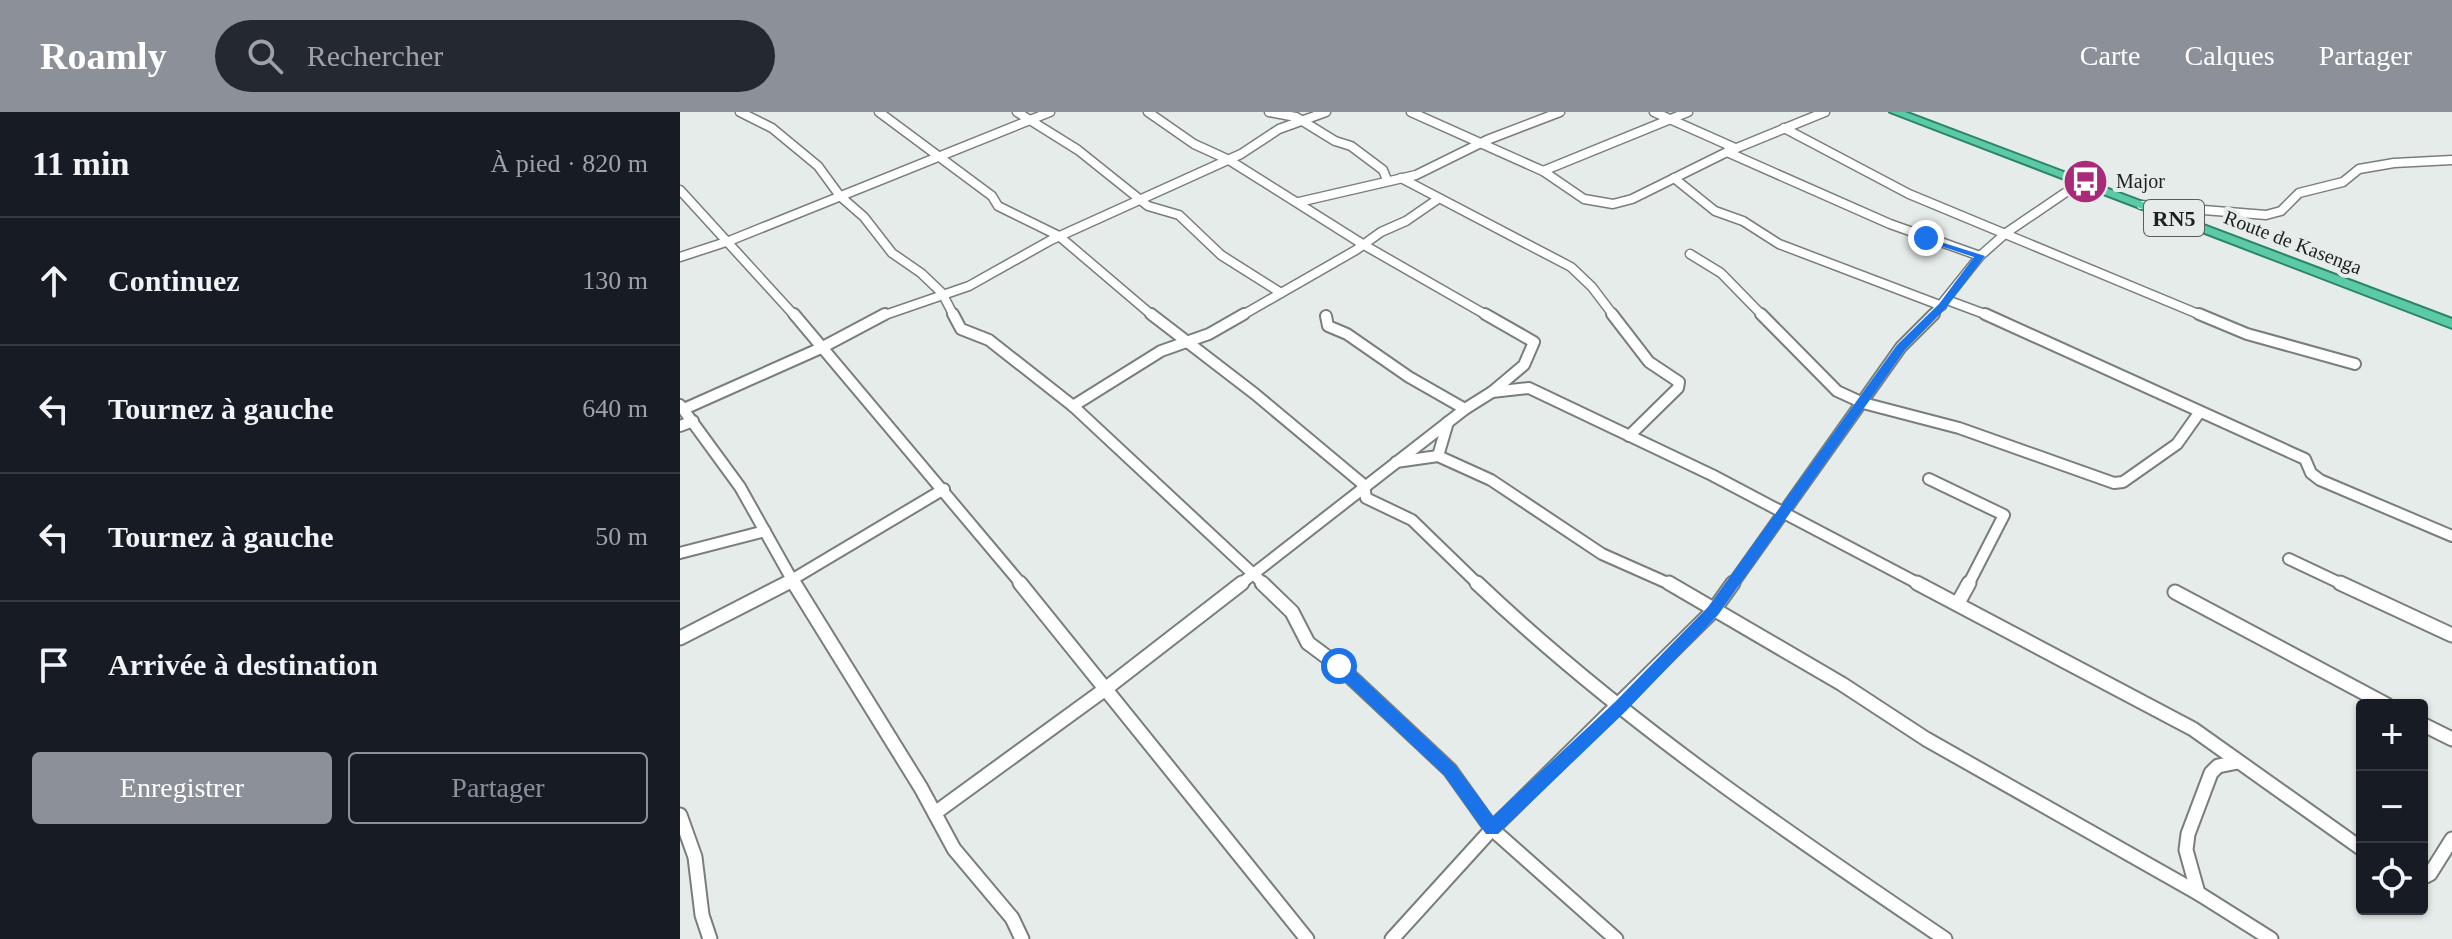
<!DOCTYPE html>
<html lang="fr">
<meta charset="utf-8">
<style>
:root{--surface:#171b24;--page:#242831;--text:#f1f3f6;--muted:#9ea1a6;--line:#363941;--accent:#8c9099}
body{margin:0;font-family:"Times New Roman",serif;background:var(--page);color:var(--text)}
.controls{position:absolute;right:24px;bottom:24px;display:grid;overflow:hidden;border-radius:8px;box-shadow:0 2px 6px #0004}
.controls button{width:72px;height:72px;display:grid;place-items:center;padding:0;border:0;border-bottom:2px solid var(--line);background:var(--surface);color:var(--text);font:40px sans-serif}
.stop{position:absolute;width:24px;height:24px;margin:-18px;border:6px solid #1a73e8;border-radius:50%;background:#fff}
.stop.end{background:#1a73e8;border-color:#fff;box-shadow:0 2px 8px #0008}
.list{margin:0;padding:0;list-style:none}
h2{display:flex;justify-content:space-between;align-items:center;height:104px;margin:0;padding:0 32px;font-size:34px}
h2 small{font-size:26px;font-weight:400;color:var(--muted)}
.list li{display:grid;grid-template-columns:52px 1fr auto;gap:24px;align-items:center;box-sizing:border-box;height:128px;padding:0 32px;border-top:2px solid var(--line)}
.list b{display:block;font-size:30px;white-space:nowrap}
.list em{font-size:26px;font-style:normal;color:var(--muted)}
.actions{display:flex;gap:16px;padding:24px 32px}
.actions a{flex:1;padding:18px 0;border:2px solid var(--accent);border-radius:8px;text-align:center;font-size:28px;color:var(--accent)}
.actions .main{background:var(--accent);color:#fff}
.icon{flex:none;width:44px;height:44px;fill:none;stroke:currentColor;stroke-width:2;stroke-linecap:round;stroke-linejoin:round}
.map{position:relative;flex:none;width:1772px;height:827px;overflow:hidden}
header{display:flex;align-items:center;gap:48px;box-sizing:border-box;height:112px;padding:0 40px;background:var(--accent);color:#fff}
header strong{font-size:38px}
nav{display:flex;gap:44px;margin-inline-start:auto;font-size:28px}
.search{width:560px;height:72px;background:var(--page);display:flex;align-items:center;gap:20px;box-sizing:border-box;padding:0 28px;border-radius:44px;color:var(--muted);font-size:30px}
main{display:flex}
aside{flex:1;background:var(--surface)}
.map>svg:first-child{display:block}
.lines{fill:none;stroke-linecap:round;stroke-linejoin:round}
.minor-far2-casing{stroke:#787e7b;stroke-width:11}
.minor-far1-casing{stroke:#787e7b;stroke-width:14}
.minor-casing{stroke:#787e7b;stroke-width:17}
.trunk-casing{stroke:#2c8569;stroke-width:4}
.minor-far2{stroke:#fff;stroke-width:8}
.minor-far1{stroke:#fff;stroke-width:10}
.minor{stroke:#fff;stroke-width:13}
.trunk{fill:#5ccaa7;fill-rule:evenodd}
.route{fill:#1a73e8}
.labels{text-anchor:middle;stroke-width:8;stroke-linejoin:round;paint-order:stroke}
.far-poi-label{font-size:20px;fill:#1e201f;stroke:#e6ece9;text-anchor:start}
.far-street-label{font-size:20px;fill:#1e201f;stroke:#e6ece9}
.shield{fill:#e6ece9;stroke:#5a5d5c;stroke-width:2}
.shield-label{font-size:22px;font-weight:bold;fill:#1e201f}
</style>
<header>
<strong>Roamly</strong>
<div class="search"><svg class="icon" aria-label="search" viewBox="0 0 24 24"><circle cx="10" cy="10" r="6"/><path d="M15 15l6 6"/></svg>Rechercher</div>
<nav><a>Carte</a><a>Calques</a><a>Partager</a></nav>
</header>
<main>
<aside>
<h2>11 min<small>À pied · 820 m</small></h2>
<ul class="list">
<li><svg class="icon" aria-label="ahead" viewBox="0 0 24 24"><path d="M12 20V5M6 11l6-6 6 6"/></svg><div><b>Continuez</b></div><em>130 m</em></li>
<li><svg class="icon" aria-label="left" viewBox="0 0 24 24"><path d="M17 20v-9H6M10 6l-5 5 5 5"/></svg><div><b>Tournez à gauche</b></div><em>640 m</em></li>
<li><svg class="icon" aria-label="left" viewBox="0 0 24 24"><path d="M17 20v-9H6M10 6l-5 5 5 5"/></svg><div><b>Tournez à gauche</b></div><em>50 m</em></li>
<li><svg class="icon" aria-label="arrive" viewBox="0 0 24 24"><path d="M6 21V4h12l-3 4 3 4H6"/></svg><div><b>Arrivée à destination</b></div></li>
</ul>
<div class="actions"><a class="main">Enregistrer</a><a>Partager</a></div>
</aside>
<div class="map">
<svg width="1772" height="827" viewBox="0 0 1772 827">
<rect width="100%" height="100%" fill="#e6ece9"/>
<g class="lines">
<defs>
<g id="minor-far2">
<polyline points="60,0 92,16 138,54 160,84 184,105 212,141 241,161 262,181 274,204"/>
<polyline points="199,0 312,84 318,94 379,124 473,204"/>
<polyline points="337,0 398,38 468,94 499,103 541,143 601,181"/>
<polyline points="468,0 514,32 549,48 684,133 808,204"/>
<polyline points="589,0 616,5 655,29 671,34 703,58 707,68"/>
<polyline points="731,0 863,59 904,87 933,92 952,87 1047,40 1145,0"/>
<polyline points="974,0 1055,36"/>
<polyline points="1104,16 1229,82 1523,204"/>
<polyline points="1047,40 1210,112 1300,144"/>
<polyline points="863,59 1008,0"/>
<polyline points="721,66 891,155 912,175 934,204"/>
<polyline points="994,66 1035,99 1063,109 1099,132 1262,194"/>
<polyline points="0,78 115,204"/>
<polyline points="619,90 736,63 807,28 880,0"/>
<polyline points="1461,93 1586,103 1601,99 1619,81 1663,70 1679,57 1714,51 1772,48"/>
<polyline points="1010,142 1041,161 1083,204"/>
<polyline points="0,145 49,129 370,0"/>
<polyline points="1267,188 1310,204"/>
<polyline points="202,204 289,174 371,128 561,42 599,17 646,0"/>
<polyline points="561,204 676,138 701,120 726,109 758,87"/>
<polyline points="1252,204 1300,144 1326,121 1401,70"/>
</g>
<g id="minor-far1">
<polyline points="114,202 342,473"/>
<polyline points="273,202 281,217 309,228 393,294 585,473"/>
<polyline points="471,202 575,282 684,373 686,386 732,408 799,473"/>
<polyline points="805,202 854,230 844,253 812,280"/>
<polyline points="932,202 969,250 999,270 998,276 949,324"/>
<polyline points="1081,202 1157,279 1183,291 1279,316 1434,371 1443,370 1497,332 1519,301"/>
<polyline points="1305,202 1625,347 1631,361 1640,368 1772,424"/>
<polyline points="1519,202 1567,222 1675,252"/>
<polyline points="646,204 648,214 667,222 729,265 785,297"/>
<polyline points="0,293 60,375 115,473"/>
<polyline points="393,294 481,239 529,222 564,202"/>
<polyline points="4,297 141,236 205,202"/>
<polyline points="0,314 13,309"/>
<polyline points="758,344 768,310"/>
<polyline points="716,350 758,344 811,368 922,442 992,473"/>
<polyline points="1249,367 1324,403 1288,473"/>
<polyline points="0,441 85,419"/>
<polyline points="1609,447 1664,473"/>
<polyline points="103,473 264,377"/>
<polyline points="559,473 785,297 812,280 849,276 1032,363 1241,473"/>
<polyline points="1052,473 1221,235 1254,202"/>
</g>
<g id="minor">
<polyline points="114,471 241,676 274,737 332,806 342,827"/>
<polyline points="340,471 627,827"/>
<polyline points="582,471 612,500 628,531 659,554 770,658 812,717 936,827"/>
<path d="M797,471c143,136 305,246 468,356"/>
<polyline points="989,471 1162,572 1246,627 1518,781 1591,827"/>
<polyline points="1237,471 1513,617 1682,737"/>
<polyline points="1660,471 1772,523"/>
<polyline points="1495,480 1707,593"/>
<polyline points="1278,491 1289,471"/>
<polyline points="0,526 107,471"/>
<polyline points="1742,612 1772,627"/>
<polyline points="255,701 424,578 562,471"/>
<polyline points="0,703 15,745 22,803 30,827"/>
<polyline points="1742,766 1750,762 1772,727"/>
<polyline points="1518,781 1506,738 1508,722 1531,661 1538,654 1558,650"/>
<polyline points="712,827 812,717 1033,499 1053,471"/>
</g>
<polygon id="trunk" points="1210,0 1225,0 1772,207 1772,216"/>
</defs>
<use href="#minor-far2" class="minor-far2-casing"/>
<use href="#minor-far1" class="minor-far1-casing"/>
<use href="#minor" class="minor-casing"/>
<use href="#trunk" class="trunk-casing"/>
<use href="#minor-far2" class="minor-far2"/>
<use href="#minor-far1" class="minor-far1"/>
<use href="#minor" class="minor"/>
<use href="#trunk" class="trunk"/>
</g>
<polygon class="route" points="1242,124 1305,144 1266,196 1225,238 1038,503 946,599 818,722 806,722 764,663 653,558 653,549 664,549 775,653 813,704 935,590 1028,495 1217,233 1259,192 1294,145 1242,128"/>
<defs>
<symbol id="bus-disc" viewBox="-11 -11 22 22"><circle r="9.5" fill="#a92a79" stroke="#e6ece9"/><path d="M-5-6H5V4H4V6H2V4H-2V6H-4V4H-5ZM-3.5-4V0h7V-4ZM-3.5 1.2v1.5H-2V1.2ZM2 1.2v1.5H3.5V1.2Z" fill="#fff"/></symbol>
</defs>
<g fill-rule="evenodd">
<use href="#bus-disc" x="1380" y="44" width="51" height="51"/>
</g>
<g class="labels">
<g class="far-poi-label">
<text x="1436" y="76">Major</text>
</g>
<g class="far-street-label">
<text transform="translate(1613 130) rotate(21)" y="7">Route de Kasenga</text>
</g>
<rect class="shield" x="1464" y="88" width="60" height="36" rx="6"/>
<g class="shield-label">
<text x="1494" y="114">RN5</text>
</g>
</g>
</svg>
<div class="controls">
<button>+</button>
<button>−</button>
<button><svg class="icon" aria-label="locate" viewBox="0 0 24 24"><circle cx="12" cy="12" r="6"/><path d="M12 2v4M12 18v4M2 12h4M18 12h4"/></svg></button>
</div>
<div class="stop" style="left:659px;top:554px"></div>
<div class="stop end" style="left:1246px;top:126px"></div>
</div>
</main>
